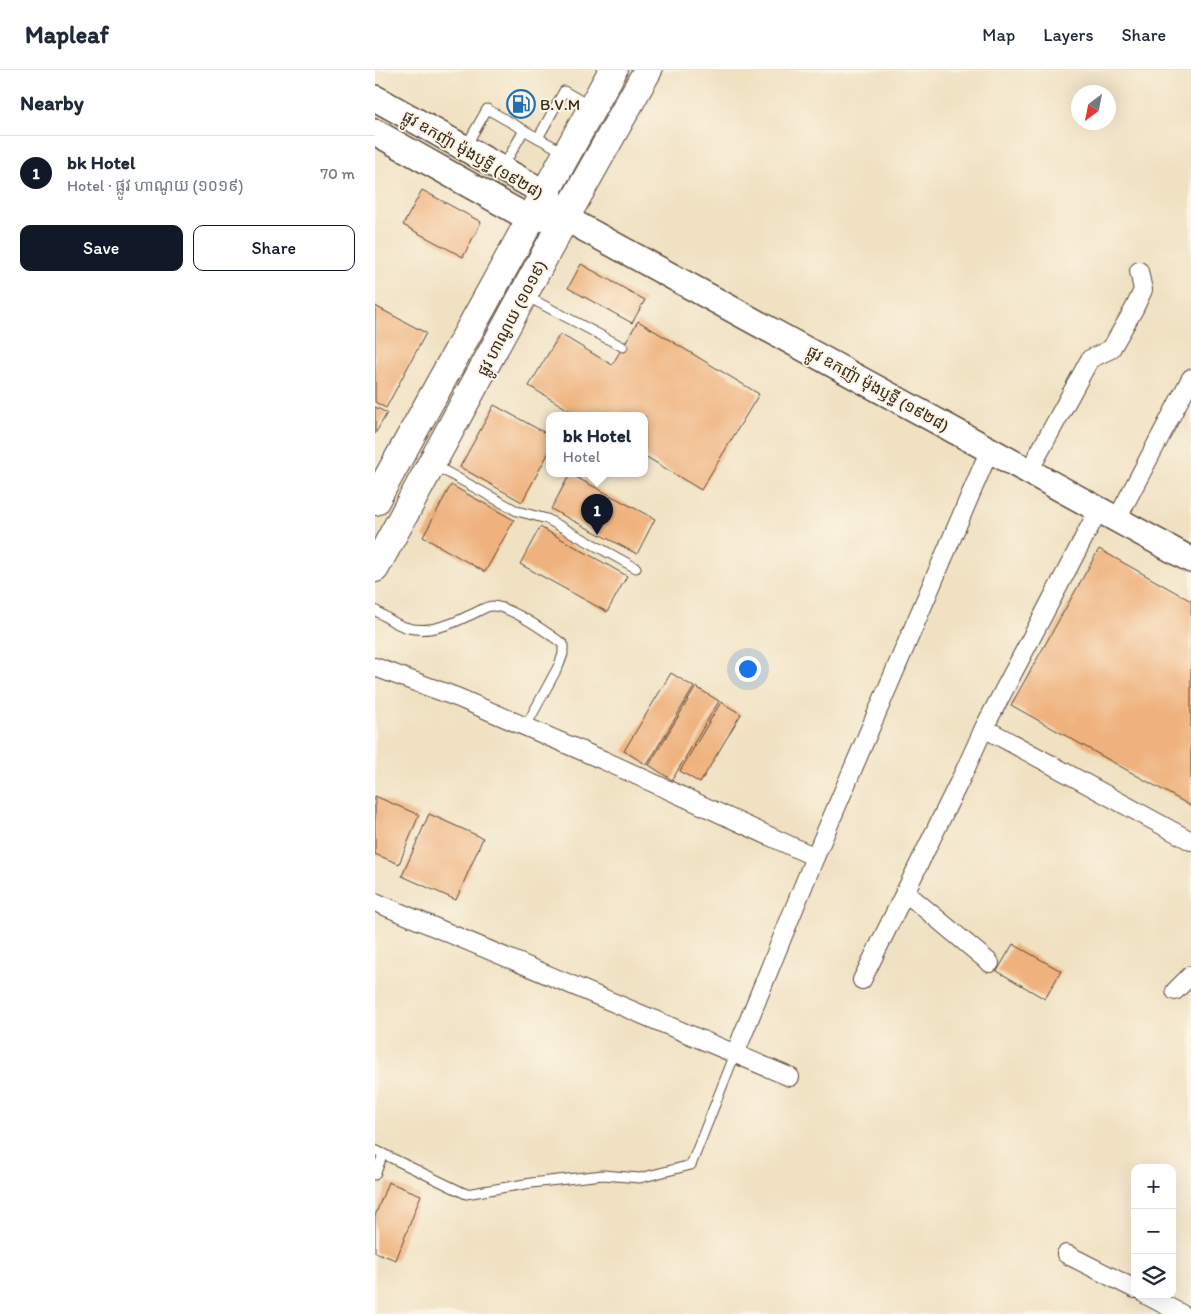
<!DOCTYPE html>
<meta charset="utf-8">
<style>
:root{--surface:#fff;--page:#f2f2f3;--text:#1f2937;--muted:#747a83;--line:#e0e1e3;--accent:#111827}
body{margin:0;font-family:Itim,"Noto Sans Khmer",sans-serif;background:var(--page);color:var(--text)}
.controls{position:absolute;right:15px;bottom:15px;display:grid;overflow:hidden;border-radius:10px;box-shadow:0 5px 20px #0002}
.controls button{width:45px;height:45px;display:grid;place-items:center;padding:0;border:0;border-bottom:1px solid var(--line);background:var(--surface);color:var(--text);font:25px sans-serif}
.compass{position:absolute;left:696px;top:15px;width:45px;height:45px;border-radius:50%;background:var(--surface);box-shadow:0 5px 20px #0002;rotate:212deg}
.you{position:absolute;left:372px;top:598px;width:18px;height:18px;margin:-12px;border:4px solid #fff;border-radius:50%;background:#1a73e8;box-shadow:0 0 0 8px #1a73e833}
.badge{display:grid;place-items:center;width:32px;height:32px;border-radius:50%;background:var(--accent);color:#fff;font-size:16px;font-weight:700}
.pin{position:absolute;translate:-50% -41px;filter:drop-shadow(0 1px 2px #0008)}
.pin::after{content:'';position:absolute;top:26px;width:18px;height:15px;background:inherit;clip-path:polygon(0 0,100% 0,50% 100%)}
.popup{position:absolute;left:171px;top:342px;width:102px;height:65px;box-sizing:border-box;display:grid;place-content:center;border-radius:10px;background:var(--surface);filter:drop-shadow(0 1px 4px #0005);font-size:16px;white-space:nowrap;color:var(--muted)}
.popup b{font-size:19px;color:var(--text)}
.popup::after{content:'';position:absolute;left:50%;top:100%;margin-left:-10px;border:10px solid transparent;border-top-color:var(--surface)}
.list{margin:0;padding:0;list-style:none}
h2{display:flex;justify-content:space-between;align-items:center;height:65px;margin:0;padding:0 20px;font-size:21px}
h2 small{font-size:16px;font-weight:400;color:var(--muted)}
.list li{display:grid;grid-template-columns:32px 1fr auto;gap:15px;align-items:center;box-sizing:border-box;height:75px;padding:0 20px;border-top:1px solid var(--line)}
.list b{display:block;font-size:19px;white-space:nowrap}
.list p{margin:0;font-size:16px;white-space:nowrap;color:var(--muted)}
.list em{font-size:16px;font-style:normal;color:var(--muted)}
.actions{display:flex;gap:10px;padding:15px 20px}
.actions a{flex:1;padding:11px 0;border:1px solid var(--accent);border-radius:10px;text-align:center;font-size:18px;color:var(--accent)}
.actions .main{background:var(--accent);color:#fff}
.icon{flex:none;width:28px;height:28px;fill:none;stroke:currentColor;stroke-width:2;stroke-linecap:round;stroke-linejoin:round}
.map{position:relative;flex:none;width:816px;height:1244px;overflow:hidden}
header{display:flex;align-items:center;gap:30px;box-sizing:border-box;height:70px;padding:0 25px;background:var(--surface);border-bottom:1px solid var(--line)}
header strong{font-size:24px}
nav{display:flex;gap:28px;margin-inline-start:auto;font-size:18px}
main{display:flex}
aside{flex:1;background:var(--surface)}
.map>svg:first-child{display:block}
.building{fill:#efb27e}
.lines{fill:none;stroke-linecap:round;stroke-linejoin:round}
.lane-casing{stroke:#564537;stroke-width:11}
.street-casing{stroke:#564537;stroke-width:20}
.secondary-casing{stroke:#564537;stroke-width:28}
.primary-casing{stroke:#564537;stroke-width:30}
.lane{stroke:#fff;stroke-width:9}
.street{stroke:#fff;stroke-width:18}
.secondary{stroke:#fff;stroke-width:25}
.primary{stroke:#fff;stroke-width:28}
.labels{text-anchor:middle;stroke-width:4;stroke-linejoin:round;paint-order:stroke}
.poi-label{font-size:16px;fill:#3b2a1e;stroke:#fcf5e5;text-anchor:start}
.street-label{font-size:16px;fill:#3b2a1e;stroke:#fcf5e5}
</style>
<header>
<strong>Mapleaf</strong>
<nav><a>Map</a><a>Layers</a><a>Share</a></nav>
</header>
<main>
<aside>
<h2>Nearby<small></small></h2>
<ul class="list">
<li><span class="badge">1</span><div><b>bk Hotel</b><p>Hotel · ផ្លូវ ហាណូយ (១០១៩)</p></div><em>70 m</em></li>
</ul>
<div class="actions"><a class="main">Save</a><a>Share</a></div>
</aside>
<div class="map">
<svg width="816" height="1244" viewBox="0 0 816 1244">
<rect width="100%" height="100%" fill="#fcf5e5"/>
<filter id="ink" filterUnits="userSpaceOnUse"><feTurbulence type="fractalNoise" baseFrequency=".02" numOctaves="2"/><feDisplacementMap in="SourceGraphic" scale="10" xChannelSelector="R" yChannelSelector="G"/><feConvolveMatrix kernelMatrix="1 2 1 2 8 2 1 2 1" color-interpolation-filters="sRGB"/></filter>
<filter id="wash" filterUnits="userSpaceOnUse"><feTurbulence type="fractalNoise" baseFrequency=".0096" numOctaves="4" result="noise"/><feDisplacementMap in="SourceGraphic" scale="20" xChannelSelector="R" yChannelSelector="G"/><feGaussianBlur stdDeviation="1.12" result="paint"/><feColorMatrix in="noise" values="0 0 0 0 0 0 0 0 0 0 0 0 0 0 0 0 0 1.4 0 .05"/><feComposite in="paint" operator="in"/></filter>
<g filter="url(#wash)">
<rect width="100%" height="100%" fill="#f0e1c2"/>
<g id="blocks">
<g class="building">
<polygon points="47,120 106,152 88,187 28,155"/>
<polygon points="206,194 270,230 257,253 193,218"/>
<polygon points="0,236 51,263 11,338 0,332"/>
<polygon points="263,251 384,324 326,420 270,386 270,346 204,346 154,316 185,264 237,295"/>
<polygon points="119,335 174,365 174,382 147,432 85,397"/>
<polygon points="0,337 12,343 0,364"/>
<polygon points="195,404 280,449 262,484 176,439"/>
<polygon points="76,415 139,450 110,502 48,467"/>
<polygon points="165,457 252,506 232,542 145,494"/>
<polygon points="724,479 816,531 816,736 636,635"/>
<polygon points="296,603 319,617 272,695 249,681"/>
<polygon points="321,617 344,631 297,710 274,695"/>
<polygon points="346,632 366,644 325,713 305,701"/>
<polygon points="0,726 44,745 24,794 0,784"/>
<polygon points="54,744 108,768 81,830 27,806"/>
<polygon points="638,874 686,901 670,929 622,901"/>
<polygon points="13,1112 46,1125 21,1190 0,1182 0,1146"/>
</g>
</g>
</g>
<g filter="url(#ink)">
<use href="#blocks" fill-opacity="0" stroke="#564537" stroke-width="1"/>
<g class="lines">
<defs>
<g id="lane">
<polyline points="163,68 189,82"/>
<polyline points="90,78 112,39 163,68 189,21 215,36"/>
<polyline points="128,97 149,60"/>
<polyline points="151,226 248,277"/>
<polyline points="59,395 142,441 172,449 261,498"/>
<path d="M0,540c9,6 20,14 30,17 20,7 45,-2 63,-11 6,-2 18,-10 24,-10 19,0 56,27 71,38v10l-4,11 -33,61"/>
<polyline points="0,1080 91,1124 156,1113 228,1105 265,1108 316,1095 360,984"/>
<polyline points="0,1105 8,1084"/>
</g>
<g id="street">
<polyline points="654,401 715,289 736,279 759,239 768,220 764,201"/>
<polyline points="742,449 816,308"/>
<polyline points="0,597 84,628 228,690 440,787"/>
<polyline points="609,658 816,771"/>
<polyline points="530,822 615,893"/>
<polyline points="0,832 415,1007"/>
<polyline points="487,910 590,700 609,658 724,439"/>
<polyline points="800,921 816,905"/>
<polyline points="360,984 440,787 615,379"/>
<polyline points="691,1184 760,1219"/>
<polyline points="771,1225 807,1244"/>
</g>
<g id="secondary">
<polyline points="0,28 170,123 190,148 816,490"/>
<polyline points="0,62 155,149 175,148"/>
</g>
<g id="primary">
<polyline points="0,431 238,0"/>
<polyline points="0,498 190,148 273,0"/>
</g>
</defs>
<use href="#lane" class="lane-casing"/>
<use href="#street" class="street-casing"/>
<use href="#secondary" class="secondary-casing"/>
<use href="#primary" class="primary-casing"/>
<use href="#lane" class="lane"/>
<use href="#street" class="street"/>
<use href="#secondary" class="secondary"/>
<use href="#primary" class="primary"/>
</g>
</g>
<defs>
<symbol id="fuel-ring" viewBox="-11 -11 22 22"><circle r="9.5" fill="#fcf5e5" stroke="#1f6fb2" stroke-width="1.5"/><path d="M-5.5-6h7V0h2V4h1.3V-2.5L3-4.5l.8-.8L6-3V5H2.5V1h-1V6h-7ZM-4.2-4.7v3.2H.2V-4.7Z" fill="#1f6fb2"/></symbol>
</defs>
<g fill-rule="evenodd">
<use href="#fuel-ring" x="130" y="18" width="32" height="32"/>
</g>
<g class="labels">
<g class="poi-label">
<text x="165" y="40">B.V.M</text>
</g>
<g class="street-label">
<text transform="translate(98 84) rotate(30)" y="6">ផ្លូវ ឧកញ៉ា ម៉ុងឫទ្ធី (១៩២៨)</text>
<text transform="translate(136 248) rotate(-62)" y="6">ផ្លូវ ហាណូយ (១០១៩)</text>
<text transform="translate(503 318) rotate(29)" y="6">ផ្លូវ ឧកញ៉ា ម៉ុងឫទ្ធី (១៩២៨)</text>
</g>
</g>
</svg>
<div class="controls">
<button>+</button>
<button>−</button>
<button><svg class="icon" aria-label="layers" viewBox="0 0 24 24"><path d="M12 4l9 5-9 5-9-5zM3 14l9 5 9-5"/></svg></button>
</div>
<svg class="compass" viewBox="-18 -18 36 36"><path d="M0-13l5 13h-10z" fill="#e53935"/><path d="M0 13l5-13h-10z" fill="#747a83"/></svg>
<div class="you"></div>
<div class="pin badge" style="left:222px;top:465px">1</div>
<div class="popup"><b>bk Hotel</b>Hotel</div>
</div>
</main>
